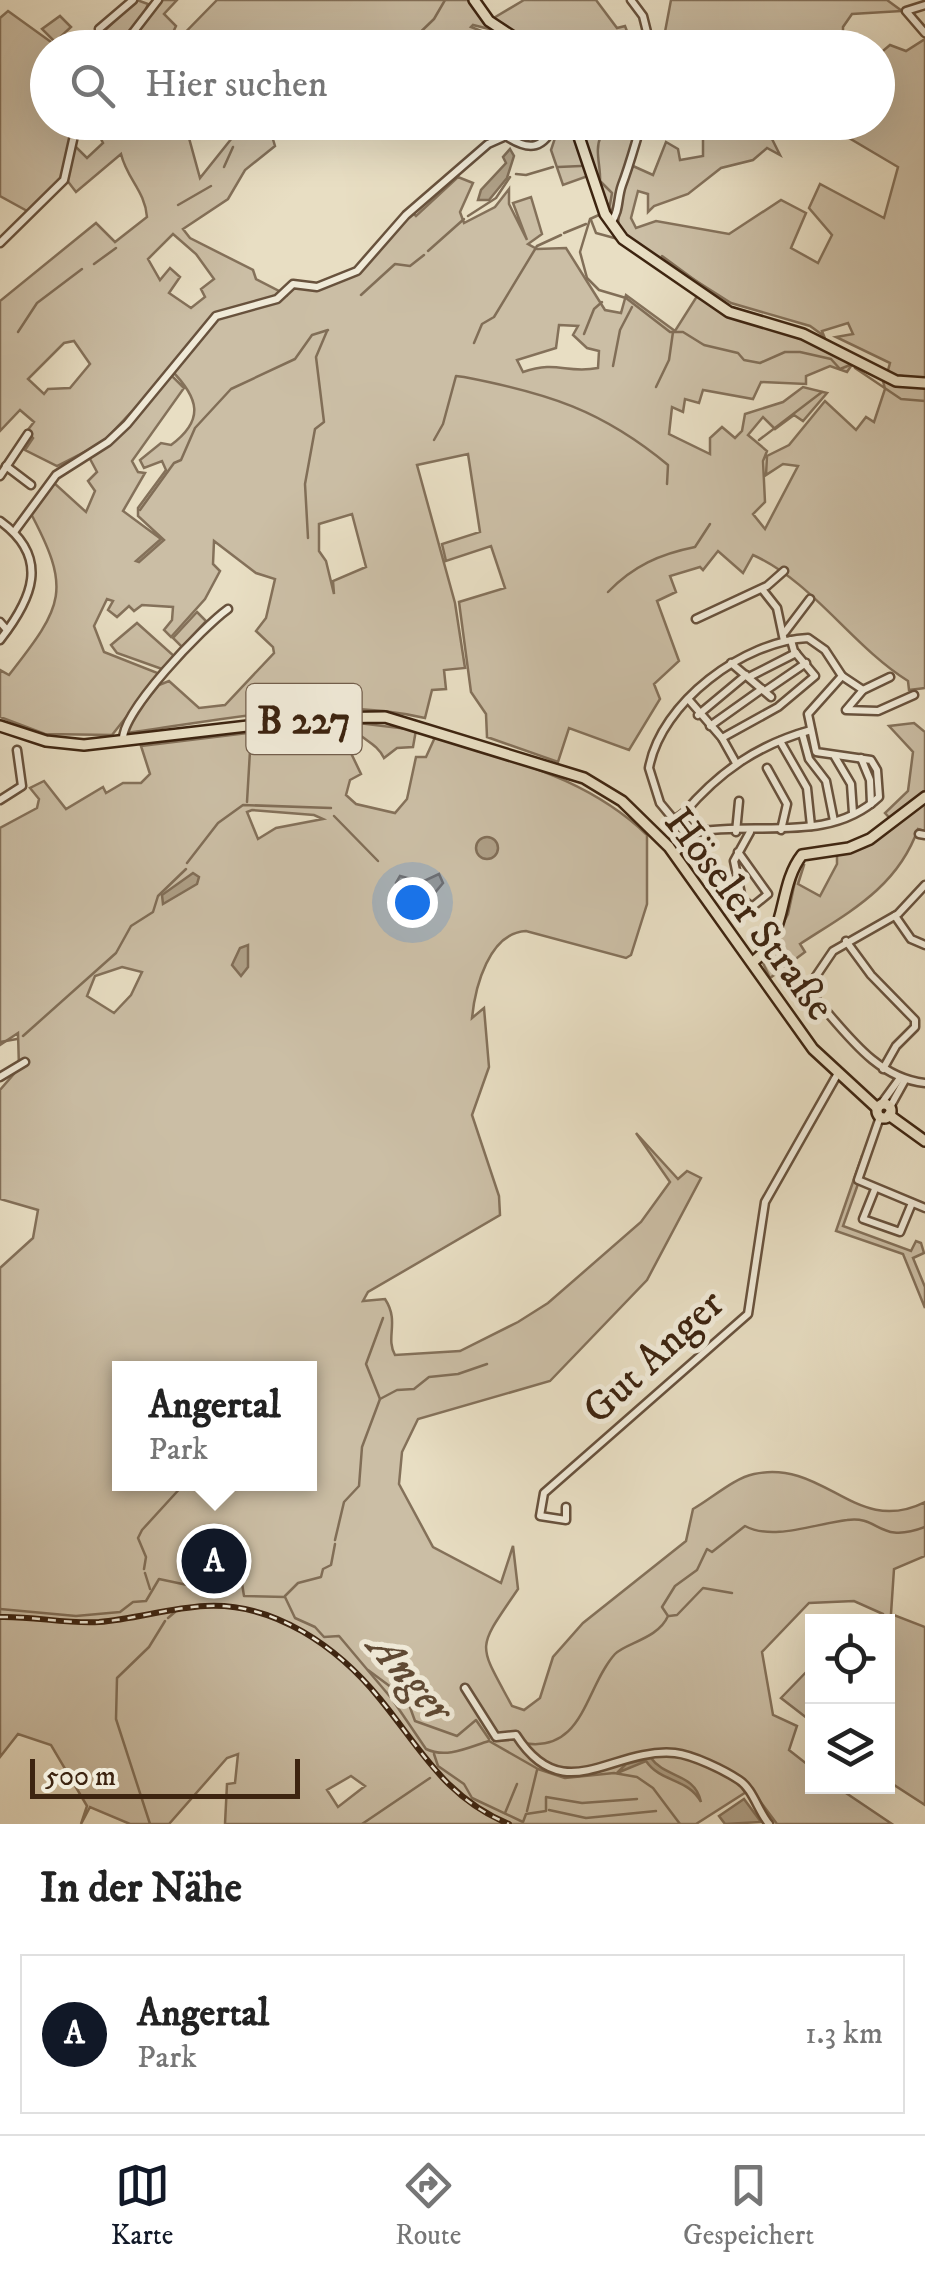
<!DOCTYPE html>
<html lang="de">
<meta charset="utf-8">
<style>
:root{--surface:#fff;--page:#f2f2f2;--text:#222;--muted:#767676;--line:#e0e0e0;--accent:#111827}
body{margin:0;font-family:"IM FELL DW Pica",serif;background:var(--page);color:var(--text)}
.controls{position:absolute;right:30px;bottom:30px;display:grid;overflow:hidden;border-radius:0px;box-shadow:0 10px 40px #0002}
.controls button{width:90px;height:90px;display:grid;place-items:center;padding:0;border:0;border-bottom:2px solid var(--line);background:var(--surface);color:var(--text);font:50px sans-serif}
.scale{position:absolute;left:30px;bottom:25px;width:270px;box-sizing:border-box;padding-left:10px;border:5px solid #3d2410;border-top:0;font-size:28px;line-height:35px;white-space:nowrap;color:#3d2410;-webkit-text-stroke:8px #f0ead8;paint-order:stroke}
.you{position:absolute;left:412px;top:902px;width:35px;height:35px;margin:-25px;border:8px solid #fff;border-radius:50%;background:#1a73e8;box-shadow:0 0 0 15px #1a73e833}
.badge{display:grid;place-items:center;width:65px;height:65px;border-radius:50%;background:var(--accent);color:#fff;font-size:32px;font-weight:700}
.pin{position:absolute;translate:-50% -50%;border:5px solid #fff;box-shadow:0 2px 10px #0006}
.popup{position:absolute;left:112px;top:1361px;width:205px;height:130px;box-sizing:border-box;display:grid;place-content:center;border-radius:0px;background:var(--surface);filter:drop-shadow(0 2px 8px #0005);font-size:32px;white-space:nowrap;color:var(--muted)}
.popup b{font-size:38px;color:var(--text)}
.popup::after{content:'';position:absolute;left:50%;top:100%;margin-left:-20px;border:20px solid transparent;border-top-color:var(--surface)}
.list{margin:0;padding:0;list-style:none}
h2{display:flex;justify-content:space-between;align-items:center;height:130px;margin:0;padding:0 40px;font-size:42px}
h2 small{font-size:32px;font-weight:400;color:var(--muted)}
.list li{display:grid;grid-template-columns:65px 1fr auto;gap:30px;align-items:center;box-sizing:border-box;height:160px;margin:0 20px 20px;padding:0 20px;border:2px solid var(--line);border-radius:0px}
.list b{display:block;font-size:38px;white-space:nowrap}
.list p{margin:0;font-size:32px;white-space:nowrap;color:var(--muted)}
.list em{font-size:32px;font-style:normal;color:var(--muted)}
.icon{flex:none;width:55px;height:55px;fill:none;stroke:currentColor;stroke-width:2;stroke-linecap:round;stroke-linejoin:round}
.map{position:relative;flex:none;width:925px;height:1824px;overflow:hidden}
.search{position:absolute;background:var(--surface);box-shadow:0 10px 40px #0002;left:30px;right:30px;top:30px;height:110px;display:flex;align-items:center;gap:25px;box-sizing:border-box;padding:0 35px;border-radius:55px;color:var(--muted);font-size:38px}
.sheet{height:310px;background:var(--surface)}
nav{display:flex;justify-content:space-around;align-items:center;box-sizing:border-box;height:140px;border-top:2px solid var(--line);background:var(--surface);font-size:28px;color:var(--muted)}
nav a{display:grid;justify-items:center;gap:5px}
nav .on{color:var(--accent)}
.map>svg:first-child{display:block}
.green{fill:#cbbea5;stroke:#84715a;stroke-width:2.5;fill-rule:evenodd}
.water{fill:#ae9f86;stroke:#816e57;stroke-width:2.5}
.lines{fill:none;stroke-linecap:round;stroke-linejoin:round}
.stream{stroke:#816e57;stroke-width:2.5}
.minor-casing{stroke:#68523d;stroke-width:11}
.major-casing{stroke:#3d2410;stroke-width:14}
.minor{stroke:#f0ead8;stroke-width:6}
.major{stroke:#e8dec3;stroke-width:9}
.rail-casing{stroke:#3d2410;stroke-width:6}
.rail{stroke:#f0ead8;stroke-width:2.5;stroke-dasharray:8;stroke-linecap:butt}
.labels{text-anchor:middle;stroke-width:10;stroke-linejoin:round;paint-order:stroke}
.shield{fill:#f0ead8;stroke:#735f4c;stroke-width:2.5}
.shield-label{font-size:40px;font-weight:bold;fill:#3d2410}
.street-label{font-size:42px;fill:#3d2410;stroke:#f0ead8}
.water-label{font-size:45px;font-style:italic;fill:#5f4933;stroke:#f0ead8}
</style>
<div class="map">
<svg width="925" height="1824" viewBox="0 0 925 1824">
<rect width="100%" height="100%" fill="#e8dec3"/>
<filter id="stains"><feTurbulence type="fractalNoise" baseFrequency=".002" numOctaves="4"/><feColorMatrix values="0 0 0 0 .2 0 0 0 0 .09 0 0 0 0 .02 0 0 0 .5 -.17"/></filter>
<radialGradient id="worn" r=".72"><stop offset=".6" stop-color="#630" stop-opacity="0"/><stop offset="1" stop-color="#630" stop-opacity=".3"/></radialGradient>
<g class="green">
<polygon points="137,0 148,4 137,32 161,0 177,0 164,14 176,26 166,47 86,48"/>
<path d="M217,0h253l23,30 -20,-5 -2,2 52,20c-13,0 -33,4 -44,-1 -17,-6 -23,-12 -39,2h-270z"/>
<polygon points="524,0 596,0 617,28 625,26 633,47 535,47 492,19"/>
<polygon points="671,0 887,0 902,11 852,14 843,27 843,47 668,47 664,37"/>
<polygon points="8,11 58,47 48,48 48,122 74,123 63,175 29,212 0,196 0,18"/>
<polygon points="60,16 71,27 55,42 42,29"/>
<path d="M925,39v340l-38,-5 3,-11 -54,-26 17,-3 -5,-11 -26,8 2,5 -14,-10 -79,-23 -109,-69c-10,-19 2,-49 11,-68l20,9 13,-33 12,7 2,11 23,-4v-24l8,-9h53l16,32 -13,-7 -14,12 -32,8 -33,26 -34,12 -6,6v-18l-10,-3 -7,27 5,10 20,-7 73,13 52,-34 25,13 -15,35 27,15 14,-28 -23,-27 11,-24 64,34 14,-51 -54,-32 -9,-12 43,-1v-67l12,-10 16,6z"/>
<path d="M93,123h127h-16l-15,15 11,40 44,-55h47l-19,13 3,10 -30,24 -17,29 -45,30 7,9 63,32 3,9 31,16 4,-8c65,6 81,-37 121,-75l4,4 42,-39 15,6 -13,29 4,11 31,-16 14,-18v15l18,36 -14,-37 18,-6 11,37 -14,10 9,5 29,-1 39,62 16,3 5,-18 49,36 24,-38 27,20 68,21 59,29 -6,9 -17,-6 -24,10v8l-45,-2 -8,17 -50,-9 -4,13 -14,-4 -2,13 -11,-5 -3,27 41,20v-16l12,-11 13,11 7,-7 3,-17 38,-12 20,-15 24,6 -24,28 -9,-6 -19,14 -12,-12 -15,18 19,16 -4,10 2,41 -12,12 12,15 33,-63 -15,-2 -17,11 1,-19 22,-11 36,-44 31,29 10,-13 8,5 11,-33 -2,-8 42,5v302l-16,2 -1,-9c-57,-36 -95,-99 -155,-126l-10,18 -25,-22 -15,19 -3,-3 -30,9 6,16 -19,9 22,60 -25,23 6,15 -31,51 -60,-22 -11,34 -71,-25 -1,-23 -15,-22 -12,-90 46,-14 -14,-42 -45,15 -4,-17 38,-12 -12,-78 -51,11 38,138 10,65 -21,2 2,19 -14,1 -7,28c-96,-23 -202,2 -298,15l-2,-6 34,-42 10,-4 30,27 26,-3 49,-52 -1,-6 -17,-16 10,-13 9,-39 -19,-6 -42,-32 -1,23 7,7 -15,28 -34,38 -7,-7 8,-10 1,-13 -31,-2 -8,6 -5,-5 -12,11 -9,-7 5,-9 -6,-2 -13,27 10,26 56,22 -48,61 -67,-1 -45,-17v-47l9,5c55,-70 63,-85 20,-165l23,-29 34,31 9,-21 -7,-10 9,-9 -8,-15 18,-11 64,-71 13,13 -52,73 6,11 7,1 -22,38 38,28 -25,22 3,1 25,-22 -26,-24v-8l28,-38 -4,-9 -18,7 -4,-8 21,-17 10,2c34,-25 28,-47 0,-75l-69,73 -45,23 -32,-16 8,-12 -6,-7 7,-9 -14,-12 -20,21v-130l96,-78 19,19 32,-25c-2,-26 -20,-38 -26,-63l-45,38 -10,-13 7,-35 14,14 16,-15zM173,234l23,20 18,25 -13,10 4,8 -14,11 -22,-15 11,-16 -10,-9 -10,12 -12,-21zM559,325l19,1 -5,9 14,13 12,3 -1,17c-33,6 -40,-8 -75,4l-6,-12 39,-12zM74,341l16,23 -20,24 -22,1 -4,5 -16,-15 36,-36zM352,514l14,53 -33,14 1,13 -8,-33 -7,-10v-27z"/>
<polygon points="560,123 570,123 588,176 563,185 551,150"/>
<polygon points="577,123 640,123 613,219"/>
<polygon points="197,612 206,621 182,647 173,638"/>
<polygon points="137,623 174,656 162,669 117,653 111,645"/>
<path d="M350,722l66,8 -3,17 -16,1 -13,10c-9,-18 -26,-18 -34,-36z"/>
<path d="M329,723l3,17 16,-2v-11l12,22 -9,4 10,21 -11,6 -4,15 10,9 39,9 12,-14 9,-42h10l10,-22c76,26 152,43 211,100v69l-16,51 -5,3 -100,-27c-37,2 -51,56 -54,87l12,-10 5,59 -17,48 27,81 1,19 -132,77 -5,9 22,-2c15,23 0,38 10,56l65,-4 58,-29 30,-19 93,-81 29,-40 -34,-49 42,46 9,-8 14,7 -54,102 -97,101 -132,38 -16,33 -3,32 34,63 68,36 12,-37 5,43c-42,62 -41,52 -6,117l12,4 16,-12 13,-41 30,-34 103,-82 7,-32c18,-10 41,-31 61,-35 72,-15 101,63 171,28v54l-31,13 -3,45 34,13v178l-37,-24 1,-147 -6,-20 -29,-13 -45,2 -47,49 11,63 24,11 -8,24 23,18v18l25,1 55,37h-115l-26,-35 -55,35h-471l2,-40 8,-1 3,-29 -11,4 -58,66h-39l-40,-17 -9,17 6,-18 -36,-61 -33,-11 -18,23v-489l33,-30 5,-28 -38,-11v-109l19,-22 -1,-35 -18,12v-217l37,-20 2,-9 -9,-11 14,-7 22,28 37,-22 3,6 17,-10h18l9,-9 -9,-28zM252,810l62,5 9,4 -47,9 -18,11 -11,-27zM122,967l20,5 -11,23 -17,18 -27,-17 8,-20zM119,1368h190v116h-190zM351,1776l14,10 -27,21 -11,-17z"/>
<path d="M914,723l11,9v99l-7,-2c-21,59 -69,83 -118,115l5,8 -35,26 -7,-15 25,-49 11,-51 5,2 -6,19 22,12 17,-32v-14l59,-25 -11,-12 23,-22 5,-39 -24,-26z"/>
<polygon points="862,1156 855,1177 858,1184 843,1226 911,1251 916,1241 921,1243 924,1253 913,1258 925,1287 925,1308 903,1254 836,1231"/>
<polygon points="812,1666 812,1722 781,1698"/>
</g>
<g class="water">
<polygon points="510,149 514,156 507,178 489,200 478,200 481,190 506,163 503,157"/>
<circle cx="487" cy="848" r="11"/>
<polygon points="193,873 199,877 197,884 163,904 162,895"/>
<polygon points="439,874 443,883 428,901 416,892 404,893 396,883 400,876 422,882"/>
<polygon points="248,945 248,967 241,976 232,965 240,948"/>
<path d="M651,1758c14,20 44,15 50,44 -13,-24 -40,-19 -55,-41l-29,12 9,-9z"/>
<polygon points="744,1799 761,1822 725,1824 719,1816"/>
</g>
<g class="lines">
<g class="stream">
<polyline points="489,15 538,48"/>
<polyline points="404,48 434,19 445,0"/>
<path d="M593,122l-2,9 10,5c-7,14 0,30 -1,45l12,12 -3,17"/>
<polyline points="240,137 253,122"/>
<polyline points="224,167 233,147"/>
<polyline points="558,167 581,166"/>
<polyline points="516,174 526,175 553,167"/>
<polyline points="178,205 211,186"/>
<polyline points="601,214 590,219 580,252 587,278 599,290 626,298 670,332 683,332 704,345 738,353 744,360 760,363 785,352 800,352 831,359 840,369 850,365"/>
<polyline points="468,216 496,198 510,177"/>
<polyline points="591,220 596,233 618,239"/>
<polyline points="564,233 586,224"/>
<polyline points="428,251 464,219"/>
<polyline points="662,256 730,306"/>
<polyline points="94,264 116,248"/>
<polyline points="361,295 395,264 410,266 424,255"/>
<polyline points="735,308 745,313"/>
<polyline points="18,332 37,303 82,269"/>
<polyline points="584,334 594,309 602,302"/>
<polyline points="474,343 482,324 494,317 537,246 561,235"/>
<polyline points="613,366 620,330 632,307"/>
<polyline points="855,368 901,399 925,401"/>
<polyline points="656,387 669,360 673,332"/>
<path d="M434,440l9,-16 13,-48 8,1c83,16 138,33 204,88l-1,19"/>
<polyline points="759,440 822,392"/>
<polyline points="140,510 174,463 181,460 195,428 231,389 295,359 312,335 328,330"/>
<polyline points="308,538 305,484 315,429 324,422 316,357 327,331"/>
<path d="M608,592c25,-26 52,-38 87,-45l15,-23"/>
<polyline points="247,802 251,734"/>
<polyline points="334,816 378,861"/>
<polyline points="187,863 218,823 243,805 331,808"/>
<polyline points="23,1036 116,953 131,926 153,912 158,896 186,869"/>
<polyline points="0,1042 17,1039"/>
<polyline points="380,1399 366,1364 383,1318"/>
<polyline points="335,1540 344,1502 359,1486 362,1447 380,1399 397,1390 414,1389 429,1377 458,1374 487,1364"/>
<polyline points="144,1569 146,1557 138,1538 142,1530 184,1484"/>
<polyline points="145,1573 150,1589"/>
<polyline points="285,1596 298,1583 321,1577 323,1569 331,1565 335,1544"/>
<path d="M0,1609l76,7 44,-4 13,-10 13,-1 13,-22 33,7 22,-9h27l3,19 41,1 10,21 20,9 9,10 15,-1 53,63 34,50c21,10 43,-2 63,-8l49,28 27,9 49,-5 23,4 16,11 27,36"/>
<polyline points="669,1616 677,1615 703,1588 732,1593"/>
<polyline points="168,1618 175,1612"/>
<polyline points="368,1670 407,1699 415,1721 457,1736 476,1720 489,1739"/>
<path d="M523,1743c61,11 62,-56 92,-89 10,-11 43,-15 53,-38l-6,-9 13,-21 22,-16 10,-21 5,3 33,-26c28,15 69,-2 102,-6 33,-5 31,25 78,7"/>
<polyline points="434,1754 438,1766 464,1784 472,1798 523,1822 526,1814 546,1811 546,1797 582,1803 637,1799"/>
<polyline points="549,1810 586,1818 656,1811"/>
<polyline points="527,1811 537,1770"/>
<polyline points="505,1813 517,1784"/>
<polyline points="150,1824 116,1719 117,1678 149,1647 165,1621"/>
<polyline points="362,1824 430,1778"/>
</g>
<defs>
<g id="minor">
<polyline points="631,0 643,16 651,48"/>
<polyline points="925,5 906,11 925,33"/>
<polyline points="99,29 133,0"/>
<polyline points="121,48 158,0"/>
<path d="M611,223c9,-13 6,-24 11,-38 8,-21 13,-41 20,-63"/>
<polyline points="0,243 64,180 77,122"/>
<polyline points="6,466 31,485"/>
<polyline points="0,476 28,434"/>
<path d="M0,521c51,37 32,78 0,119"/>
<path d="M14,532l42,-57 52,-33 19,-18 89,-108 61,-17 16,-15 24,3 40,-16 49,-56 82,-71 18,-8c24,16 38,13 50,-14"/>
<polyline points="762,589 777,608 784,641"/>
<polyline points="696,619 767,586 784,571"/>
<polyline points="0,622 7,630"/>
<polyline points="785,632 810,599"/>
<polyline points="731,663 771,697"/>
<polyline points="842,676 863,690"/>
<polyline points="749,677 796,653"/>
<polyline points="890,677 863,690 846,710 878,711 914,695"/>
<polyline points="765,691 806,663"/>
<polyline points="689,700 722,738 736,763"/>
<polyline points="698,715 746,675"/>
<polyline points="710,726 762,689"/>
<polyline points="802,733 809,759 826,781 834,821"/>
<polyline points="722,738 778,707 815,676 794,651 791,640"/>
<path d="M123,740c-2,-28 80,-113 105,-131"/>
<polyline points="780,741 807,788 811,826"/>
<polyline points="835,757 851,784 853,813"/>
<polyline points="861,758 870,780 871,804"/>
<polyline points="767,768 787,804 781,830"/>
<polyline points="0,800 22,786 17,750"/>
<path d="M684,813c35,-41 73,-68 127,-83"/>
<polyline points="674,820 684,813 706,830"/>
<polyline points="736,832 739,801"/>
<polyline points="919,834 925,835"/>
<polyline points="738,852 768,894 752,907 742,899 734,861 750,832"/>
<path d="M675,854l21,-22c60,-11 133,12 183,-35l-2,-27 -6,-10 -55,-8 -8,-38 34,-38 -17,-26 -17,-12c-64,3 -147,64 -159,130l11,35 29,35"/>
<path d="M925,885l-27,29 -65,37 -23,34 3,11c32,35 62,82 112,87"/>
<polyline points="895,916 911,939 925,945"/>
<polyline points="846,941 871,975 915,1020 915,1027 896,1046 883,1069"/>
<polyline points="0,1077 25,1062"/>
<polyline points="881,1104 900,1078"/>
<polyline points="890,1107 905,1080"/>
<polyline points="880,1117 858,1180 925,1208"/>
<polyline points="875,1189 863,1219 900,1232 912,1203"/>
<polyline points="566,1507 566,1520 540,1516 544,1493 748,1314 765,1202 837,1075"/>
<path d="M465,1688l31,49 20,-2c48,75 95,12 159,18 18,2 49,17 64,27 14,9 19,31 30,44"/>
</g>
<g id="major">
<polyline points="474,0 489,21 530,48"/>
<polyline points="574,122 605,214 623,239 729,312 803,334 896,381 925,383"/>
<polyline points="0,726 46,741 84,745 316,718 385,717 584,778 622,801 669,847 813,1049 877,1108"/>
<path d="M753,962c36,-28 24,-75 49,-107l47,-7 21,-9 55,-42"/>
<circle cx="884" cy="1111" r="7"/>
<polyline points="889,1115 925,1141"/>
</g>
</defs>
<use href="#minor" class="minor-casing"/>
<use href="#major" class="major-casing"/>
<use href="#minor" class="minor"/>
<use href="#major" class="major"/>
<defs>
<path id="rail" d="M0,1617c33,-1 66,7 99,5 36,-3 70,-14 106,-16 69,-4 133,41 175,93 41,50 65,99 129,125"/>
</defs>
<use href="#rail" class="rail-casing"/>
<use href="#rail" class="rail"/>
</g>
<g class="labels">
<rect class="shield" x="246.5" y="684" width="115" height="70" rx="8"/>
<g class="shield-label">
<text x="304" y="733">B 227</text>
</g>
<g class="street-label">
<text transform="translate(751 913) rotate(53)" y="15">Höseler Straße</text>
<text transform="translate(652 1355) rotate(-43)" y="15">Gut Anger</text>
</g>
<g class="water-label">
<text transform="translate(412 1676) rotate(49)" y="16">Anger</text>
</g>
</g>
<rect width="100%" height="100%" filter="url(#stains)"/>
<rect width="100%" height="100%" fill="url(#worn)"/>
</svg>
<div class="controls">
<button><svg class="icon" aria-label="locate" viewBox="0 0 24 24"><circle cx="12" cy="12" r="6"/><path d="M12 2v4M12 18v4M2 12h4M18 12h4"/></svg></button>
<button><svg class="icon" aria-label="layers" viewBox="0 0 24 24"><path d="M12 4l9 5-9 5-9-5zM3 14l9 5 9-5"/></svg></button>
</div>
<div class="scale">500 m</div>
<div class="you"></div>
<div class="pin badge" style="left:214px;top:1561px">A</div>
<div class="popup"><b>Angertal</b>Park</div>
<div class="search"><svg class="icon" aria-label="search" viewBox="0 0 24 24"><circle cx="10" cy="10" r="6"/><path d="M15 15l6 6"/></svg>Hier suchen</div>
</div>
<section class="sheet">
<h2>In der Nähe<small></small></h2>
<ul class="list">
<li><span class="badge">A</span><div><b>Angertal</b><p>Park</p></div><em>1.3 km</em></li>
</ul>
</section>
<nav>
<a class="on"><svg class="icon" aria-label="map" viewBox="0 0 24 24"><path d="M3 6l6-2 6 2 6-2v14l-6 2-6-2-6 2zM9 4v14M15 6v14"/></svg>Karte</a>
<a><svg class="icon" aria-label="directions" viewBox="0 0 24 24"><path d="M12 3l9 9-9 9-9-9zM9 14v-3h6M13 9l2 2-2 2"/></svg>Route</a>
<a><svg class="icon" aria-label="saved" viewBox="0 0 24 24"><path d="M7 4h10v16l-5-4-5 4z"/></svg>Gespeichert</a>
</nav>
